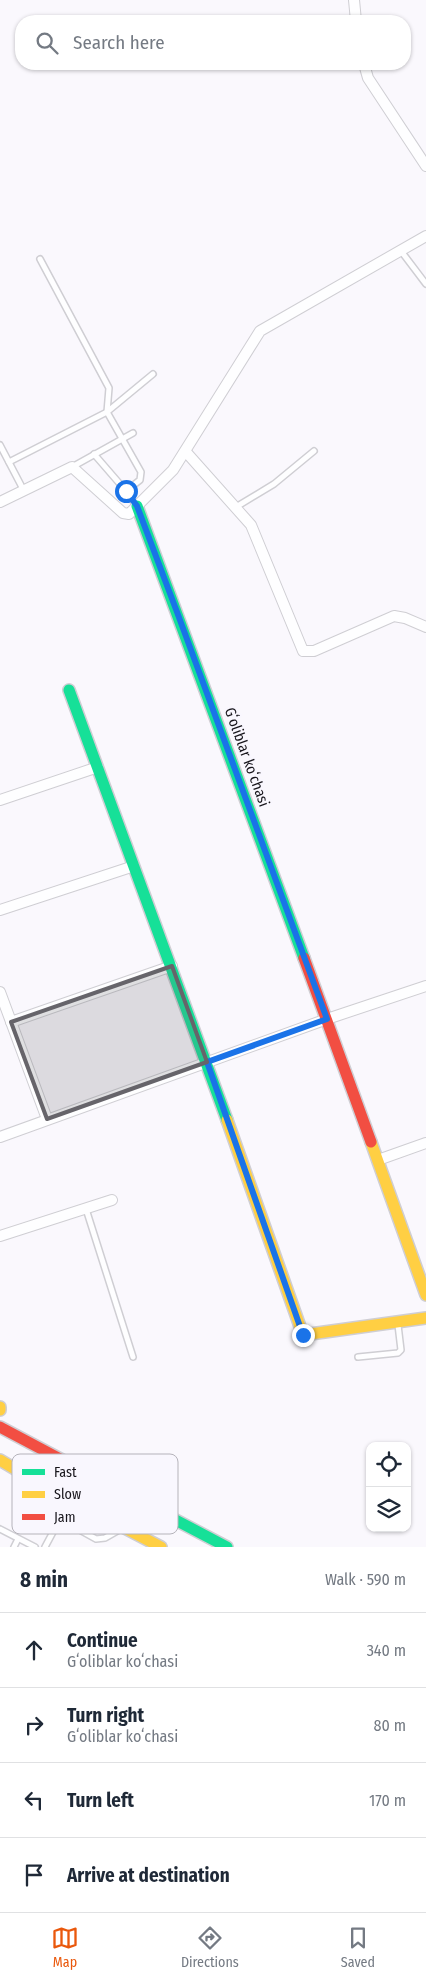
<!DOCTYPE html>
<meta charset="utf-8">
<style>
:root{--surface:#fff;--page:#f6f6f7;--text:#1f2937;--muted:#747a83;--line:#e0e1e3;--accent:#ea580c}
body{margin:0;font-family:"Fira Sans Condensed",sans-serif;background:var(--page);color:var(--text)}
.controls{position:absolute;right:15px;bottom:15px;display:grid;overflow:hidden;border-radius:10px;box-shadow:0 1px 4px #0004}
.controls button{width:45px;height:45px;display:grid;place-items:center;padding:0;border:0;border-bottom:1px solid var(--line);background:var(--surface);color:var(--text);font:25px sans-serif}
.stop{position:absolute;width:15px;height:15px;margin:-11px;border:4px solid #1a73e8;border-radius:50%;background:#fff}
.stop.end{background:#1a73e8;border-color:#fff;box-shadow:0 1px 5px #0008}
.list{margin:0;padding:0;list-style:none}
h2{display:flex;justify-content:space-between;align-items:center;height:65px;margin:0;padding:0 20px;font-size:21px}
h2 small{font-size:16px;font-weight:400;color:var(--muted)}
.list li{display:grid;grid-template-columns:32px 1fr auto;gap:15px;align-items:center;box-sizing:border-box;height:75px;padding:0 20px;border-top:1px solid var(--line)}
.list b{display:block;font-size:19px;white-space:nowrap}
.list p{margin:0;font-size:16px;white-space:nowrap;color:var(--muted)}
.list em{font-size:16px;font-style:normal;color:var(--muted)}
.icon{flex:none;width:28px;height:28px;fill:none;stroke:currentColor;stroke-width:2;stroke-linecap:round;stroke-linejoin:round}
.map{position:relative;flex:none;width:426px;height:1547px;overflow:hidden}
.search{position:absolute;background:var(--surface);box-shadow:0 1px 4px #0004;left:15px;right:15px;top:15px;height:55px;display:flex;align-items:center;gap:12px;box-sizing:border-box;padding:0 18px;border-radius:20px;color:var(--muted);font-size:19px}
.sheet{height:365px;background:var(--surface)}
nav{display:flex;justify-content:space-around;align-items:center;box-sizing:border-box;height:70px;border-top:1px solid var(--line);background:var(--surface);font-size:14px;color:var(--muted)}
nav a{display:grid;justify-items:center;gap:2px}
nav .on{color:var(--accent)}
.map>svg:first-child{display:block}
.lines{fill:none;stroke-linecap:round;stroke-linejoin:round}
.lane-casing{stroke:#cfced3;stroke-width:8}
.street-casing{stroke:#cfced3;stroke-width:12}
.fast-casing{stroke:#cfced3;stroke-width:14}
.slow-casing{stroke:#cfced3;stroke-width:14}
.jam-casing{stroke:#cfced3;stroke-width:14}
.lane{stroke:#fefeff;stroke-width:5}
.street{stroke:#fefeff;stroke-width:10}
.fast{stroke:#16e098;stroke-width:11}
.slow{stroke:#ffcf43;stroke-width:11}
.jam{stroke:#f24e42;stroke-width:11}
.route{stroke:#1a73e8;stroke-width:6}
.marked{fill:#66646a;fill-opacity:0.2;stroke:#66646a;stroke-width:4;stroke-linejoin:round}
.labels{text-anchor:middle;stroke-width:4.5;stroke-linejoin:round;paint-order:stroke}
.street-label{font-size:15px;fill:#17151b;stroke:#f9f7fe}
.key{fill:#f9f7fe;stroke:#b5b3ba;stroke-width:1}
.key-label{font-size:14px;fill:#17151b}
</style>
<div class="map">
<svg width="426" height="1547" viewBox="0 0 426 1547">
<rect width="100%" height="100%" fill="#faf8fd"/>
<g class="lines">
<defs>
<g id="lane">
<polyline points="401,251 426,284"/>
<polyline points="40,259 109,388 107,412 141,472 140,480 126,491"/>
<polyline points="0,445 24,491"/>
<polyline points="94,454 126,491 135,504"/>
<polyline points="9,462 107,412 153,374"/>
<polyline points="72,467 133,433"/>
<polyline points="236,507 274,484 314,451"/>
<polyline points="86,1209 133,1357"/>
<polyline points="358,1357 398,1353 401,1350 398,1325"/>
<polyline points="21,1478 22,1495 29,1502 96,1539 105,1538 119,1530"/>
<polyline points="0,1529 35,1547"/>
<polyline points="14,1547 18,1539"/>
<polyline points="45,1547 60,1519"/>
</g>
<g id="street">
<polyline points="354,0 356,21"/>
<polyline points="364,64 368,78 426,166"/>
<polyline points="186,452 251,525 303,651 314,651 394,616 405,618 426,627"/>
<polyline points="0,502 72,467 123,513 129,514 173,470 260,331 426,236"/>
<polyline points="0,800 98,767"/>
<polyline points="0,910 134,866"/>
<polyline points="0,992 47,1119"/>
<polyline points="11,1022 172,966"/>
<polyline points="0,1137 327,1019 426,986"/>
<polyline points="378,1160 426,1143"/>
<polyline points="0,1236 112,1200"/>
</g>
<g id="fast">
<polyline points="137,506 304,958"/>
<polyline points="69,690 227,1120"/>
<polyline points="147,1505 227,1547"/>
</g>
<g id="slow">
<polyline points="227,1120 303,1335 426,1318"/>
<polyline points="371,1142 426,1295"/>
<polyline points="0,1407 0,1410"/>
<polyline points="0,1460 35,1481 161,1547"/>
</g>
<g id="jam">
<polyline points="304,958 371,1142"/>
<polyline points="0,1427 147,1505"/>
</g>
</defs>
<use href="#lane" class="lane-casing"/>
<use href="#street" class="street-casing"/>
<use href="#fast" class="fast-casing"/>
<use href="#slow" class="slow-casing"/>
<use href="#jam" class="jam-casing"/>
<use href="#lane" class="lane"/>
<use href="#street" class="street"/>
<use href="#fast" class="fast"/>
<use href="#slow" class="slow"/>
<use href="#jam" class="jam"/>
</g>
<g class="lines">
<polyline class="route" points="126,491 137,506 177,612 327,1019 207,1062 303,1335"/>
</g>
<path class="marked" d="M172,966l35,96 -160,57 -36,-97z"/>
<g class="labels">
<g class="street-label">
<text transform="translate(247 757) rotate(70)" y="5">Gʻoliblar koʻchasi</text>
</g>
</g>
<rect x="12" y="1454" width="166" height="80" rx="8" class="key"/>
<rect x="22" y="1469" width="23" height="6" fill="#16e098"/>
<rect x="22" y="1491" width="23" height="7" fill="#ffcf43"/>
<rect x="22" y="1514" width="23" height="6" fill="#f24e42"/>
<g class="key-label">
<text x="54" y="1477">Fast</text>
<text x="54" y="1499">Slow</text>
<text x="54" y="1522">Jam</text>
</g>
</svg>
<div class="controls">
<button><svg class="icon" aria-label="locate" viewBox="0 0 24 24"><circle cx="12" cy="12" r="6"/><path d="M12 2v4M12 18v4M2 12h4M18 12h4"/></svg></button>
<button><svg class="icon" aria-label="layers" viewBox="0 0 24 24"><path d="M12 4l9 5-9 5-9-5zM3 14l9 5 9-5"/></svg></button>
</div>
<div class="stop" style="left:126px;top:491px"></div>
<div class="stop end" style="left:303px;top:1335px"></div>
<div class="search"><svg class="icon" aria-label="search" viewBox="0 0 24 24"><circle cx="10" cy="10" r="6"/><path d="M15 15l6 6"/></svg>Search here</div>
</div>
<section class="sheet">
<h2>8 min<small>Walk · 590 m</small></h2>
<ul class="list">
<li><svg class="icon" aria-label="ahead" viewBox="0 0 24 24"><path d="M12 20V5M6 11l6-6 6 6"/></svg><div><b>Continue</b><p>Gʻoliblar koʻchasi</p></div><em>340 m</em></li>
<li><svg class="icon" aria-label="right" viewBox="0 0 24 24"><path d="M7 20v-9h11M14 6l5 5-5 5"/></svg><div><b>Turn right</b><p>Gʻoliblar koʻchasi</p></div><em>80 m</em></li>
<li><svg class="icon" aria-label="left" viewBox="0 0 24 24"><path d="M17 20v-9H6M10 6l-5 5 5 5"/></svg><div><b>Turn left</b></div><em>170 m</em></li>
<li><svg class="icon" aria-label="arrive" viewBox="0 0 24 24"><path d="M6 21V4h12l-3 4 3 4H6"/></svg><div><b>Arrive at destination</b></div></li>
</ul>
</section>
<nav>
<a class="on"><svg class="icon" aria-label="map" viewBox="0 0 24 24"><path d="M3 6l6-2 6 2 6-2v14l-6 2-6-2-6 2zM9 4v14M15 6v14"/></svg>Map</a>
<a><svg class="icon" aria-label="directions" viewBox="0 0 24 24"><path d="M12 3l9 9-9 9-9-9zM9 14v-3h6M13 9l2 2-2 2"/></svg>Directions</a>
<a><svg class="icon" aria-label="saved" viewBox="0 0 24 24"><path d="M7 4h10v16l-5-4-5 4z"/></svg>Saved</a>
</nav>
